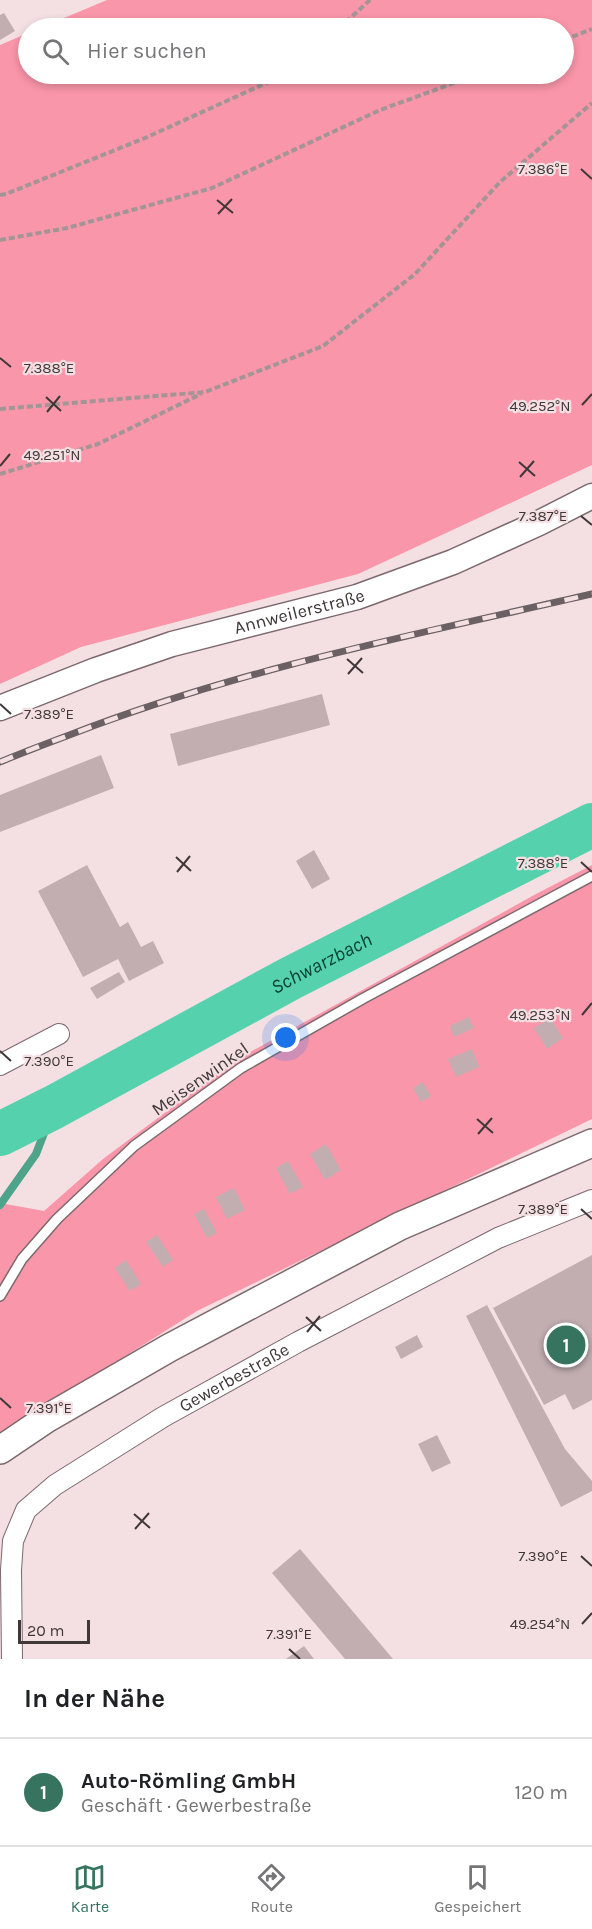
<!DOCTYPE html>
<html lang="de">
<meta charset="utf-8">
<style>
:root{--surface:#fff;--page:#f2f2f2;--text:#202124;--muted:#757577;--line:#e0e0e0;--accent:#367460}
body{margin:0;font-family:Karla,sans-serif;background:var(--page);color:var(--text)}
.scale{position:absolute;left:18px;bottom:15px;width:72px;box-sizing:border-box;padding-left:6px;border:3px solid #3f3738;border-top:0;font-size:16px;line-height:21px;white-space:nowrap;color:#3f3738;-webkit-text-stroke:4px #f4e0e3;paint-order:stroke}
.you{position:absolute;left:286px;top:1038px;width:21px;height:21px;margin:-15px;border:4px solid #fff;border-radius:50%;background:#1a73e8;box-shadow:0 0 0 9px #1a73e833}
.badge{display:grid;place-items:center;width:39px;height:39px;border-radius:50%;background:var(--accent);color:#fff;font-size:20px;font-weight:700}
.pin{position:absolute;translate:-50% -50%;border:3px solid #fff;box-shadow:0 2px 6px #0006}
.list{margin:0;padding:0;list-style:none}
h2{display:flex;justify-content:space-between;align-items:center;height:78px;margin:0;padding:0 24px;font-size:26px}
h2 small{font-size:20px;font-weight:400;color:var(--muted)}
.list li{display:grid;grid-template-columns:39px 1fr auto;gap:18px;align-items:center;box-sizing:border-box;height:108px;padding:0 24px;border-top:2px solid var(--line)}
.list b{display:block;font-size:22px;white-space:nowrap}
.list p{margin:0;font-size:20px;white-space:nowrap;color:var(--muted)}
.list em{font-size:20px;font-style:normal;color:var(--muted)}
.icon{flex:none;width:33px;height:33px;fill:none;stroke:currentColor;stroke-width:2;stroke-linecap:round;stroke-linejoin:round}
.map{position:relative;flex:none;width:592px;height:1659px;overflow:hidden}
.search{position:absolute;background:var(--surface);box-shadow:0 3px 9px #0003;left:18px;right:18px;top:18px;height:66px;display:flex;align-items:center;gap:15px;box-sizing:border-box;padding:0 21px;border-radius:33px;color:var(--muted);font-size:22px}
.sheet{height:186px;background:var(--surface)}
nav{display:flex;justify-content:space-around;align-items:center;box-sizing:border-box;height:84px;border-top:2px solid var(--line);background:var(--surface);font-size:16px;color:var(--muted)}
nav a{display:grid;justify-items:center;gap:3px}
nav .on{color:var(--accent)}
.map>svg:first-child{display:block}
.green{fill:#fa96a9}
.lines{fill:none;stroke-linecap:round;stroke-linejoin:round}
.stream{stroke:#4ea48a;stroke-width:8}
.river{stroke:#55d2ad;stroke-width:44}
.building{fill:#c2aeb1}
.service-casing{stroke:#7b696c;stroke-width:12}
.minor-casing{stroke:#7b696c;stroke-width:22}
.tertiary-casing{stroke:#7b696c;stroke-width:27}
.secondary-casing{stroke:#7b696c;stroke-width:30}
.path{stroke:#a39496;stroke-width:4;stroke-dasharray:6 3;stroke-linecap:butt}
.service{stroke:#fff;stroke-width:9}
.minor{stroke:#fff;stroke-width:20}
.tertiary{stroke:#fff;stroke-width:24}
.secondary{stroke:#fff;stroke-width:27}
.rail-casing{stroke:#6b6062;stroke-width:7}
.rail{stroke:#f4e0e3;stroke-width:4.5;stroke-dasharray:14;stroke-linecap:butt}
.ticks{fill:none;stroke:#3f3738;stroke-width:2}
.labels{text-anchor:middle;stroke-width:4.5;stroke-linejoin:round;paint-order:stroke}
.street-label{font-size:18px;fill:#3f3738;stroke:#f4e0e3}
.water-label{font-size:20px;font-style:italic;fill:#084132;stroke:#f4e0e3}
.ticks-label{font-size:15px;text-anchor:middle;fill:#3f3738;stroke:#f4e0e3;stroke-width:4.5;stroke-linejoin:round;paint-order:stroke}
</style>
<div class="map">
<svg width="592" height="1659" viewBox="0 0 592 1659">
<rect width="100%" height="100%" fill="#f4e0e3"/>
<g class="green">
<polygon points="107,0 592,0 592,465 358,574 81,647 0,684 0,45 28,33 28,74 564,74 564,28 40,28"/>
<polygon points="592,865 592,1119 197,1311 0,1435 0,1203 44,1211 103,1159 234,1061 536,894"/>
</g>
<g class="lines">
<polyline class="stream" points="0,1205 36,1154 54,1107"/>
<path class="river" id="s1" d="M0,1134l54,-27 237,-129 301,-153"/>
</g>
<g class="building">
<polygon points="4,13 15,31 0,40 0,15"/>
<polygon points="322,694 330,725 178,766 170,734"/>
<polygon points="101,755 114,788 0,832 0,795"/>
<polygon points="314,850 330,879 312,889 296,861"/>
<polygon points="87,865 120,927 128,922 141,947 153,941 164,963 129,981 118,959 83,977 38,891"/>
<polygon points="119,972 125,982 97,999 90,988"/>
<polygon points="469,1017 474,1028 454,1037 450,1026"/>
<polygon points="550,1018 563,1038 547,1049 534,1028"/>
<polygon points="472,1049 479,1067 456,1077 448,1059"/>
<polygon points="423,1082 431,1096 421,1102 413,1088"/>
<polygon points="326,1144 341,1170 325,1180 310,1154"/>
<polygon points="288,1161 303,1187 290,1194 276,1168"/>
<polygon points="234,1188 245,1210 227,1219 216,1197"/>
<polygon points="204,1209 217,1233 207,1238 194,1214"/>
<polygon points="157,1235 173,1260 163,1267 146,1242"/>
<polygon points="592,1255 592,1400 573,1410 565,1394 544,1405 493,1308"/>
<polygon points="126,1260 141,1284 130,1291 115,1268"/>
<polygon points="487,1305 565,1449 592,1481 592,1491 561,1507 466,1316"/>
<polygon points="417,1335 423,1347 401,1359 395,1347"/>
<polygon points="437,1435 451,1463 432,1472 418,1444"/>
<polygon points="300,1549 393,1659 345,1659 272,1573"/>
<polygon points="304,1646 314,1659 286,1659"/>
</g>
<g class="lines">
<defs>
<polyline id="service" points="0,1296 22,1259 57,1219 134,1146 241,1068 364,998 592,876"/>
<g id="minor">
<polyline points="0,1065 59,1034"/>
<path id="s2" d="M12,1659l-1,-89 2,-29 13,-31 29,-25 108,-68 135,-75 200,-104 94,-38"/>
</g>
<g id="tertiary">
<path id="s3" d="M0,708l96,-38 76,-26 185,-47 96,-35 86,-39 53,-27"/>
</g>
<polyline id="secondary" points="0,1450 46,1419 169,1348 400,1226 592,1143"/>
</defs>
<use href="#service" class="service-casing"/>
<use href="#minor" class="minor-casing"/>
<use href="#tertiary" class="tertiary-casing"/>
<use href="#secondary" class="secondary-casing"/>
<g class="path">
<polyline points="339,28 370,0"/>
<polyline points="564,40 592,29"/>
<polyline points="0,195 6,194 145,138 286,74"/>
<polyline points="0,240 67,228 212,188 380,110 479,74"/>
<polyline points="0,409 205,392 323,346 415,274 500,182 592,103"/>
<polyline points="0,474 98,444 201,394"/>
</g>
<use href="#service" class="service"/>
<use href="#minor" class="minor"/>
<use href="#tertiary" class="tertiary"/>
<use href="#secondary" class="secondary"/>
<defs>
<path id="rail" d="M0,762c24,-10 48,-19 72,-28 168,-65 345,-100 520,-140"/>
</defs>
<use href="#rail" class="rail-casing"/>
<use href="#rail" class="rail"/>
</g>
<path class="ticks" d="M581,169l11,10M217,200l16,13M218,214l14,-15M0,358l11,9M46,397l15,14M582,405l10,-11M47,412l13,-16M519,462l16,14M0,466l10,-12M520,477l14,-16M581,516l11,9M347,659l16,14M348,674l14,-16M0,704l11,10M176,857l15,14M581,862l11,10M177,872l13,-16M582,1015l10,-12M0,1051l11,10M477,1119l16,14M478,1134l14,-16M581,1209l11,10M306,1317l15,14M307,1332l13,-16M0,1398l11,10M134,1514l16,14M135,1529l14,-16M581,1556l11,10M582,1624l10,-11M289,1649l11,10"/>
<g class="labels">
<g class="street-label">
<text dy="6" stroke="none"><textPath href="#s3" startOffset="315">Annweilerstraße</textPath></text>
<text transform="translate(200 1079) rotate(-35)" y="6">Meisenwinkel</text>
<text dy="6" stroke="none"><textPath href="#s2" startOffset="399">Gewerbestraße</textPath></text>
</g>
<g class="water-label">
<text dy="7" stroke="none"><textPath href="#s1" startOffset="364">Schwarzbach</textPath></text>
</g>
</g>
<g class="ticks-label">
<text x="543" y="174">7.386°E</text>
<text x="49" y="373">7.388°E</text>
<text x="540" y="411">49.252°N</text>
<text x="52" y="460">49.251°N</text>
<text x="543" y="521">7.387°E</text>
<text x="49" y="719">7.389°E</text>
<text x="543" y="868">7.388°E</text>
<text x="540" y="1020">49.253°N</text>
<text x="49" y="1066">7.390°E</text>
<text x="543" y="1214">7.389°E</text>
<text x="49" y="1413">7.391°E</text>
<text x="543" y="1561">7.390°E</text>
<text x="540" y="1629">49.254°N</text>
<text x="289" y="1639">7.391°E</text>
</g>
</svg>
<div class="scale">20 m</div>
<div class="you"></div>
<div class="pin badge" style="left:566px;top:1345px">1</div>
<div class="search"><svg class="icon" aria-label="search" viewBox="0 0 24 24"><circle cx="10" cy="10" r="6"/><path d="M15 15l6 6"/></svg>Hier suchen</div>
</div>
<section class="sheet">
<h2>In der Nähe<small></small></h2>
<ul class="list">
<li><span class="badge">1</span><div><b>Auto-Römling GmbH</b><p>Geschäft · Gewerbestraße</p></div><em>120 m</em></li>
</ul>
</section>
<nav>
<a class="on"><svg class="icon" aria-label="map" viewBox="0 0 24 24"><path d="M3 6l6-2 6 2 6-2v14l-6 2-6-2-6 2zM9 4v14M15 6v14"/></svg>Karte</a>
<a><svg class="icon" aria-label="directions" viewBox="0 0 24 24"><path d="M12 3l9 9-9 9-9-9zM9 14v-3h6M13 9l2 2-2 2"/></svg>Route</a>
<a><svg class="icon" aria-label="saved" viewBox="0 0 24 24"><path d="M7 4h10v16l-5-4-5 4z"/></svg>Gespeichert</a>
</nav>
